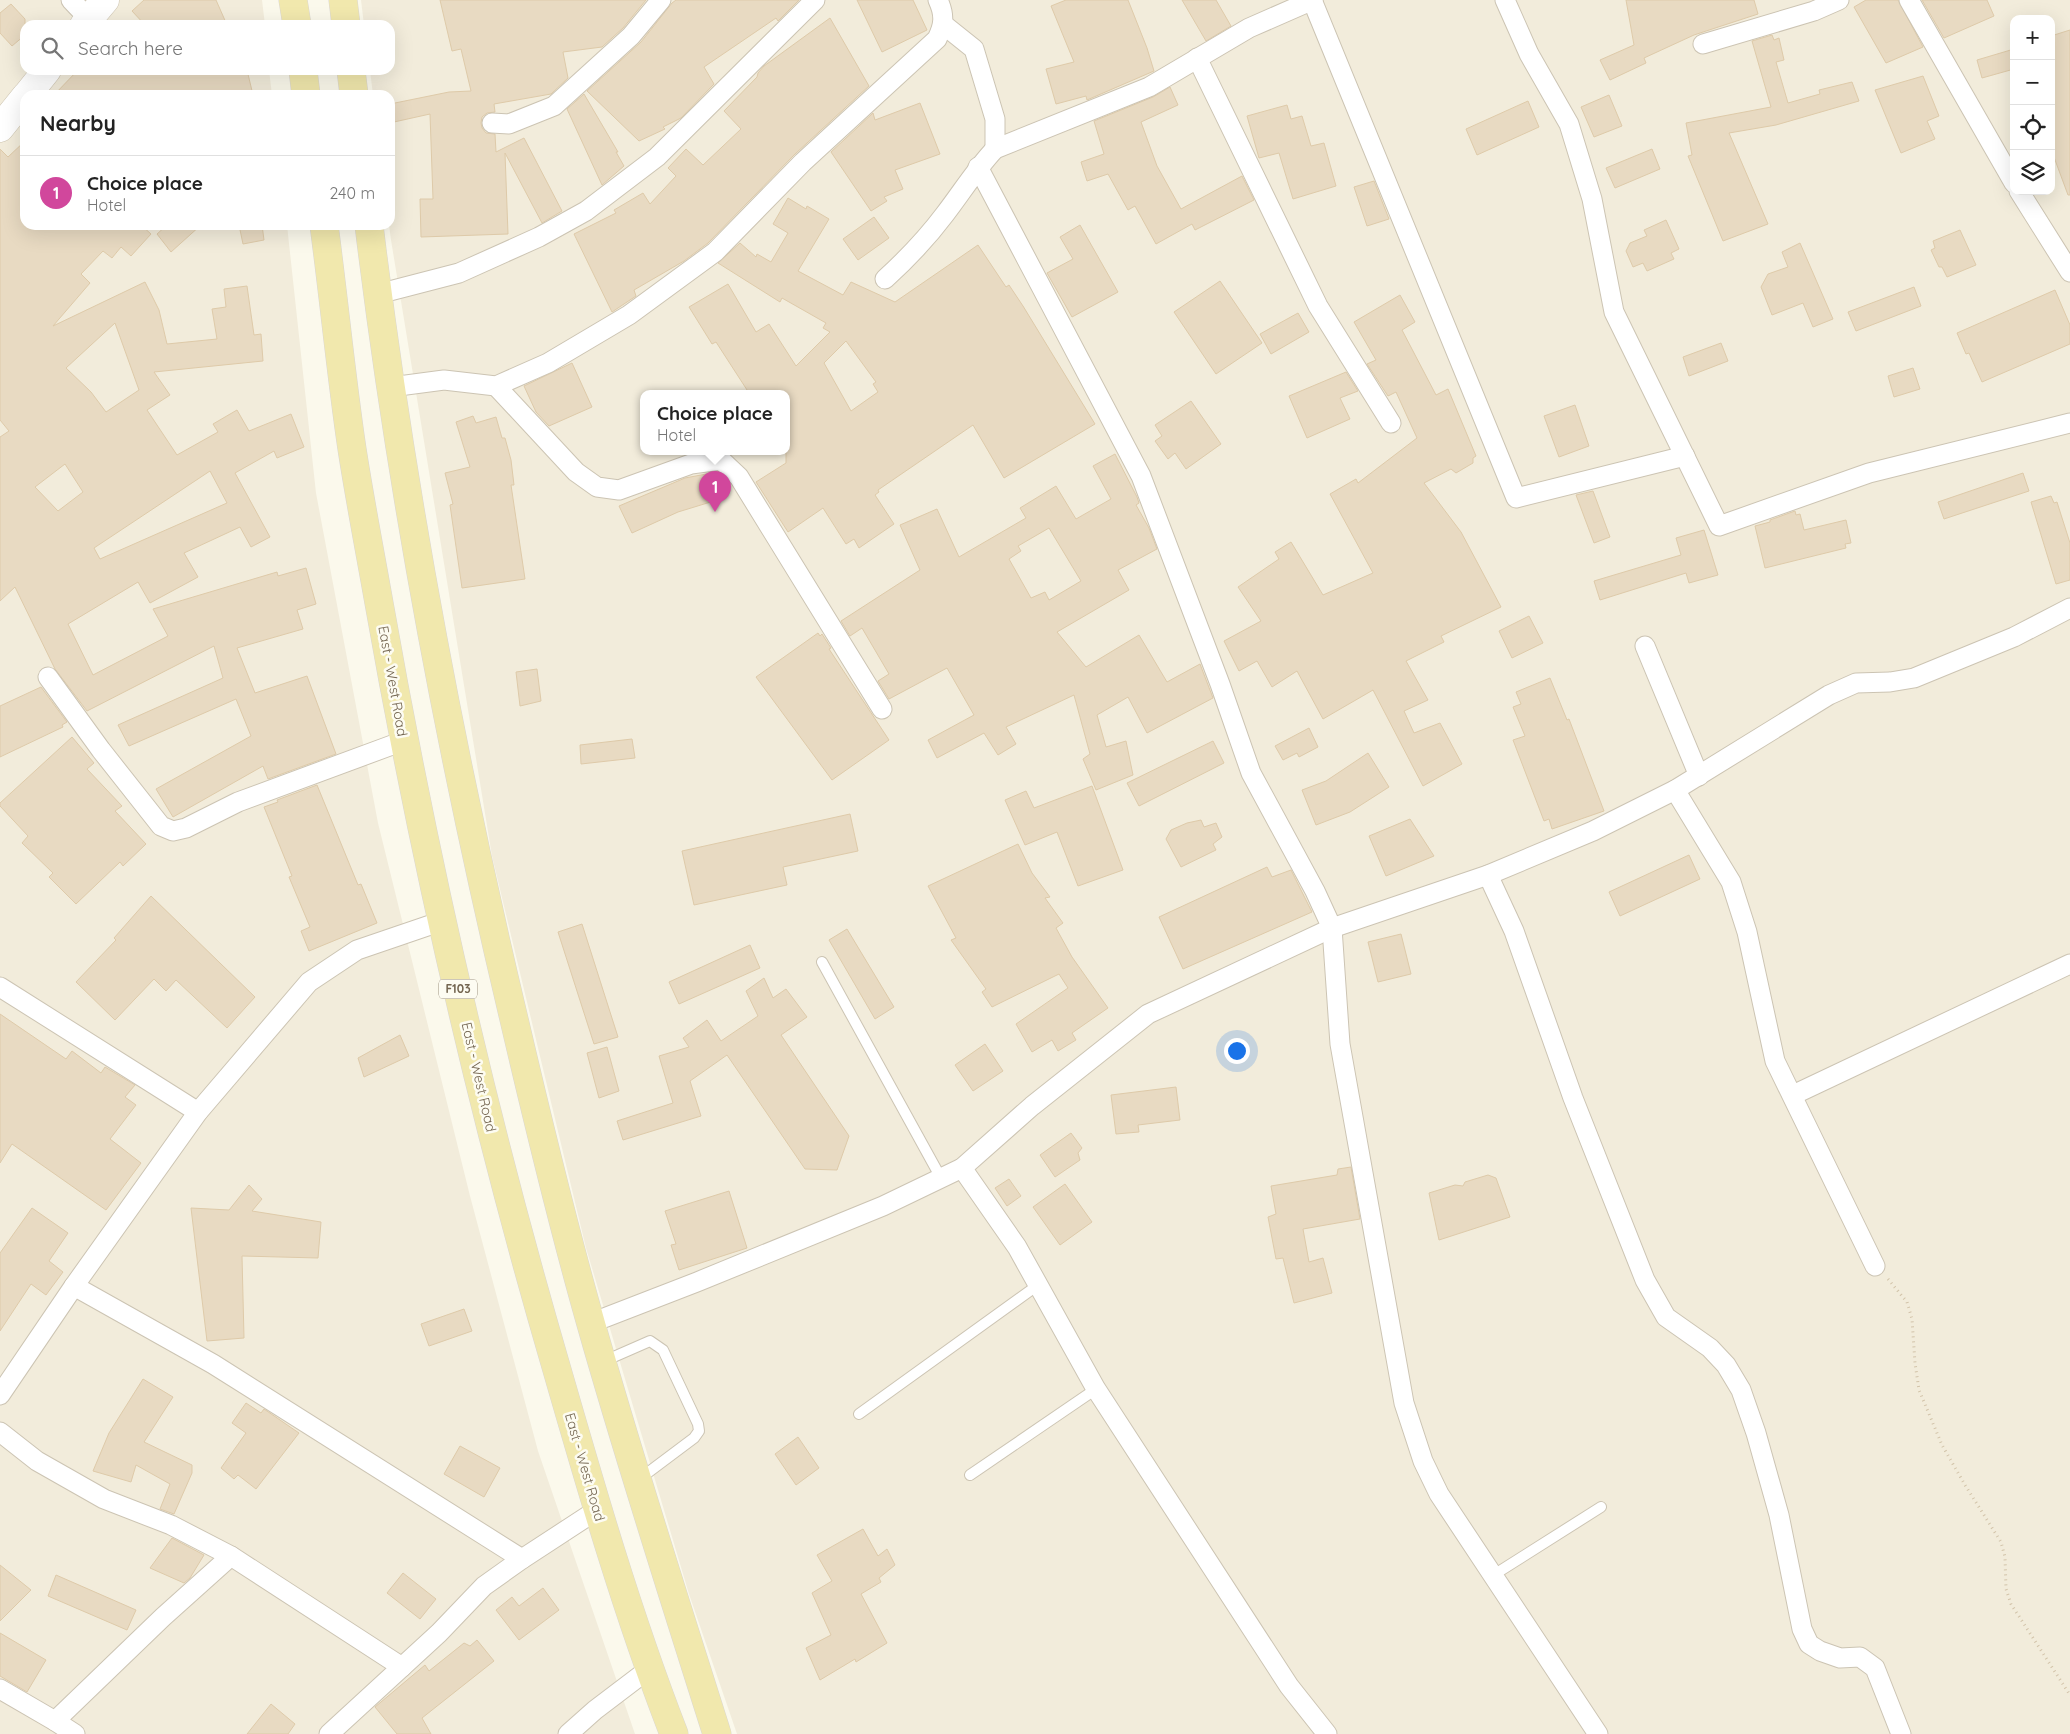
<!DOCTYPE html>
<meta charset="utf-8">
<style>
:root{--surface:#fff;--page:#f2f2f2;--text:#222;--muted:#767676;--line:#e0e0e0;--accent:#73573e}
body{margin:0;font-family:Quicksand,sans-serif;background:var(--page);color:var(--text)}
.controls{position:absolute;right:15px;top:15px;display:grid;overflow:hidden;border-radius:10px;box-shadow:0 5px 20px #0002}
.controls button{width:45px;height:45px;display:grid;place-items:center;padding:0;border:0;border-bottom:1px solid var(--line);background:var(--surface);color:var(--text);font:25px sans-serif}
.you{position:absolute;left:1236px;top:1050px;width:18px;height:18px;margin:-12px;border:4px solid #fff;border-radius:50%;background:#1a73e8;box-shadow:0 0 0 8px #1a73e833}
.badge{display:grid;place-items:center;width:32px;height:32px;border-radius:50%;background:var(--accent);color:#fff;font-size:16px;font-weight:700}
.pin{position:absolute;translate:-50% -41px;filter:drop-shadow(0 1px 2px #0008)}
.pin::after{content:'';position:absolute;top:26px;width:18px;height:15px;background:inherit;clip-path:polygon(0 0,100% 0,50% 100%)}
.popup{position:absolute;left:640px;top:390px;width:150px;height:65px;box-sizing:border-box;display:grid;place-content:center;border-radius:10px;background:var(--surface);filter:drop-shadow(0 1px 4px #0005);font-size:16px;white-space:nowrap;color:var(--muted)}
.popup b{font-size:19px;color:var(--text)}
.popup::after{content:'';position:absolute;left:50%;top:100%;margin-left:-10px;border:10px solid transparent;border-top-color:var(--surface)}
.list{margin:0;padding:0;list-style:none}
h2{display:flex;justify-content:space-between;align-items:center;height:65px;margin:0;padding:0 20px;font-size:21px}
h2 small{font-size:16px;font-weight:400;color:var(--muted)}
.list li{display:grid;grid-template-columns:32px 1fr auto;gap:15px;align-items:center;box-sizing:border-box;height:75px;padding:0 20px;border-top:1px solid var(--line)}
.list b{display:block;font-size:19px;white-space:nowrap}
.list p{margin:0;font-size:16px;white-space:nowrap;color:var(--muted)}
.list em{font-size:16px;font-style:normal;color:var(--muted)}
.icon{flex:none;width:28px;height:28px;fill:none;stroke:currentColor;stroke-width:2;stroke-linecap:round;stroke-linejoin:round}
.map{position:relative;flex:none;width:2070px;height:1734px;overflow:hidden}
.search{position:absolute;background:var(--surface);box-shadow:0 5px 20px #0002;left:20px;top:20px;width:375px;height:55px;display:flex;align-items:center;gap:12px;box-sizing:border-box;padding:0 18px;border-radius:15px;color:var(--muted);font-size:19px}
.panel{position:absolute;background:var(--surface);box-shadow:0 5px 20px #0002;left:20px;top:90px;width:375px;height:140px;border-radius:15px}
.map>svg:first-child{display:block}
.residential{fill:#f2ecdb;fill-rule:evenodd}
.building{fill:#e8dac2;stroke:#decaa9;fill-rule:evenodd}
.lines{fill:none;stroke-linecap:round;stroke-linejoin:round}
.lane-casing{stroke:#ccc4b3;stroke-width:12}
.street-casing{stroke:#ccc4b3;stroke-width:21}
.secondary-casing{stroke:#ccc3af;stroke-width:29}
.primary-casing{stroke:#dbd7d2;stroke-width:29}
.path{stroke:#d2c3a9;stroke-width:3;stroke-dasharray:1 4;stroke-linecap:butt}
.lane{stroke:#fff;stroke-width:10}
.street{stroke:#fff;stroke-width:19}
.secondary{stroke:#fff;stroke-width:28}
.primary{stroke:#f1e8ad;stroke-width:28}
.labels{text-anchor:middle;stroke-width:5;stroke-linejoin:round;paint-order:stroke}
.shield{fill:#fdfcf2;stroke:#9d9381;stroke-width:1}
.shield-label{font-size:12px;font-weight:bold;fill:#746651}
.street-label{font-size:14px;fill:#746651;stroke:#fdfcf2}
</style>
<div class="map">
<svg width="2070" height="1734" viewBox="0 0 2070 1734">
<rect width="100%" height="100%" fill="#fbf9ec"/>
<g class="residential">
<polygon points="0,0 262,0 265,25 25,25 25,70 269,70 272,95 25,95 25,225 287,225 316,493 378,823 470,1196 538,1451 635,1734 0,1734"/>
<path d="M361,0h1709v1734h-1333l-48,-140 -103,-346 -94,-392 -101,-616 -2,-15 1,-130h-17l-3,-25h20v-45h-26zM2014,19h37v172h-37zM644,393h142v58h-142z"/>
</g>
<g class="building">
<polygon points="144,0 216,0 227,25 145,25 132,11"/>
<polygon points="440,0 646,0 623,28 602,47 563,52 568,78 551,94 494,104 495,112 487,113 482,117 481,123 482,128 486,133 495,134 496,152 524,138 562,211 542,223 505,153 508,234 421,237 420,199 433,199 430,114 394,122 390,104 449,92 471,91 461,49 452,51"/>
<polygon points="676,0 799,0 778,21 776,18 704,67 714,84 681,118 663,127 665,129 639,141 587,91 641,42 672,3"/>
<polygon points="857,0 913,0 927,30 882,52"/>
<polygon points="1066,0 1128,0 1147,48 1154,71 1087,100 1086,96 1056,104 1046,69 1074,62 1051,6"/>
<polygon points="1182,0 1216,0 1231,26 1206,41"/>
<polygon points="1626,0 1754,0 1758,14 1694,35 1644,58 1646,63 1610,80 1600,60 1634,45"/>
<polygon points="1866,0 1898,0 1923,47 1886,63 1854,7"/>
<polygon points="1922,0 1987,0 1994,16 1944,38"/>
<polygon points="11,4 25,19 25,35 12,46 0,33 0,13"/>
<polygon points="830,18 869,86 795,154 708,243 684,261 634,290 636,296 612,312 574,234 616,213 614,210 643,193 650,204 676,176 668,168 686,149 703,165 741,129 724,111 757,77 758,73 764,66"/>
<polygon points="2070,30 2070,195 2068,195 2051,149 2051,36"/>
<polygon points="1772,35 1774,40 1779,38 1784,60 1776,62 1788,103 1820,94 1819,90 1852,82 1859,101 1776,125 1729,133 1768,224 1723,241 1688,156 1692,155 1686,123 1771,107 1752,41"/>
<polygon points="2014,49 2014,69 1982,78 1977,60"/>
<polygon points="78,70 247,70 253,95 54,95"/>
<polygon points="1923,76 1939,116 1927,121 1935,139 1901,153 1875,90"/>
<polygon points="1170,87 1178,105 1141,122 1157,166 1181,209 1242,176 1254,200 1195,230 1192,224 1156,244 1135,206 1128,210 1108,174 1087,181 1081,162 1104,154 1094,121 1153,97"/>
<polygon points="584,94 618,152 616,152 624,166 602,185 567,109"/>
<polygon points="1609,95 1622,126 1594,137 1581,107"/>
<polygon points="1528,101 1539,127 1477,155 1466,129"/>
<polygon points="920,103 940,154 895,170 903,189 884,197 887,201 871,211 831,152 873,113 875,120"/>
<polygon points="1287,105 1291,119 1302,116 1311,146 1324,143 1336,186 1293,199 1279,153 1259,158 1247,116"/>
<path d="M25,141v84h116l10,9 -20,22 -10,-9 -9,11 -9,-7 -22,23 9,9 -37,43 92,-44 14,28 8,34 50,-5 -5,-30 14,-2 -2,-18 23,-3 7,49 7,-1 2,27 -109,11 16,23 -23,15 30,45 41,-23 -5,-8 24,-14 12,21 42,-17 13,33 -27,11 -3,-7 -39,22 35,64 -19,10 -11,-20 -56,26 14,24 -48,26 -12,-21 -70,42 25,51 75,-39 -15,-27 124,-37 1,4 28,-8 10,36 -19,6 6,19 -66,19 18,45 52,-17 29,78 -68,25 -5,-13 -90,51 -17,-28 95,-53 -15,-37 -107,47 -11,-21 105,-47 -9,-32 -127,65 -32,-42 -40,-82 -15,14v-164l9,-6 -9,-11v-271l8,8zM115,323l24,67 -33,22 -15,-20 -25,-24zM65,464l18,28 -25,19 -23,-24zM210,471l17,32 -127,56 -6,-11z"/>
<polygon points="1652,149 1660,169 1615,188 1606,168"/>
<polygon points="1374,181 1389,219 1367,226 1354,187"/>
<path d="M788,198l18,11 1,-3 22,13 -31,52 45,24 8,-13 44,20 83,-57 28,42 3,-2 14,21 72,118 -91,54 -31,-53 -95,65 1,2 -4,3 19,29 -35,24 -5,-9 -8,5 -23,-36 -35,24 -32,-50 30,-19v-70h-37l-33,-51 -4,2 -23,-37 39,-23 28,48 13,-8 27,42 34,-34 -7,-4 3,-5 -44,-25 -2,4 -62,-39 22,-20 16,14 1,-3 14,8 17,-29 -15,-9zM846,341l30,41 -3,2 5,8 -27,19 -27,-48z"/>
<polygon points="874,217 889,238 858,260 843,239"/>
<polygon points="1666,220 1679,249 1671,253 1674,259 1647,271 1643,263 1633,267 1626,251 1630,243 1647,236 1644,230"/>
<polygon points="167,225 201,225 171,252 157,234"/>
<polygon points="239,225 262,225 264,240 243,244"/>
<polygon points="1080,225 1118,292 1072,317 1047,273 1073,259 1060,237"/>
<polygon points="1960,230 1976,265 1947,277 1942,267 1939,267 1931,250 1935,248 1933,241"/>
<polygon points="1800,243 1833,319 1813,327 1803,303 1772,315 1761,287 1768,274 1788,267 1782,252"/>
<polygon points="1220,281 1262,343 1216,374 1174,312"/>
<polygon points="1914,287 1921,306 1856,331 1848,312"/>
<polygon points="2055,290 2070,325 2070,344 1982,382 1969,353 1966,354 1957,333"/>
<polygon points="1400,295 1415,322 1402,330 1436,395 1448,389 1476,456 1473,458 1473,463 1456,473 1451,469 1424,483 1461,532 1501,607 1441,636 1444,642 1406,661 1428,700 1404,711 1414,733 1440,723 1462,764 1423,786 1373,690 1323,719 1297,671 1272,687 1257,661 1239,671 1224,641 1261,621 1238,587 1279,559 1275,552 1291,542 1323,595 1373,573 1330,494 1356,479 1358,483 1417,438 1396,392 1388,396 1367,364 1376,360 1354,322"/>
<polygon points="1298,313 1309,332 1271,354 1260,334"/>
<polygon points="1721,343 1728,361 1689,376 1683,357"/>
<polygon points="572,363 592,407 549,426 536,412 524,386"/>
<polygon points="1913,368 1920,389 1894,397 1888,376"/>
<polygon points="1346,372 1358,391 1340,398 1350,419 1307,438 1289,396"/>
<polygon points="1191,401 1221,444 1186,469 1175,453 1168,459 1155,441 1162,436 1155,425"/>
<polygon points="1575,405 1589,446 1559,457 1544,416"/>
<polygon points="473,416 476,423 496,417 502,438 505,438 511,460 514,485 511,485 525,579 462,588 450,505 453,504 445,473 470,467 456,422"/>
<path d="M1115,454l22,43 2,6 -3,2 13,23 8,21 -39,21 11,20 -72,42 29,35 53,-32 28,47 33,-18 13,34 -66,35 -19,-36 -31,18 9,32 20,-6 7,34 -37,15 -13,-31 7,-5 -16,-59 -68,32 10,17 -18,11 -14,-22 -47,25 -9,-18 46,-25 -27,-47 -58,31 -11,-18 11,-7 -27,-46 -12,8 -9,-15 79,-51 -20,-45 37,-16 22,48 67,-39 -6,-10 36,-22 20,33 35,-20 -18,-33zM1049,528l32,53 -32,19 -4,-8 -14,6 -22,-39 12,-8 -3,-5z"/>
<polygon points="717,472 720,474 727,497 678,512 632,533 619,506 685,478"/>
<polygon points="2023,473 2029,491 1944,519 1938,502"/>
<polygon points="1593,491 1610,537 1594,543 1576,495"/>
<polygon points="2051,496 2054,503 2057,502 2070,543 2070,580 2056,584 2031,502"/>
<polygon points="1795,511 1796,515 1800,514 1804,530 1846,520 1851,543 1845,544 1846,548 1765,568 1755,526 1770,522 1770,520"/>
<polygon points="1704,530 1718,575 1689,583 1686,573 1600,600 1594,581 1681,555 1676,538"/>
<polygon points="1529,616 1543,643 1512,658 1499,631"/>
<polygon points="818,633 820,636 822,634 831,648 829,649 889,740 832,780 756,677"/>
<polygon points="537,669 541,701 520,706 516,672"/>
<polygon points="1550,678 1567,720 1569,719 1604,811 1552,829 1549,819 1544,821 1513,740 1525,736 1513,707 1521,704 1516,692"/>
<polygon points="41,687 67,722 62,725 63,727 0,757 0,706"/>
<polygon points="1309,728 1318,747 1299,757 1297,753 1283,760 1275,746"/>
<polygon points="72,737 94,763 87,769 122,806 115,811 146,844 123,866 120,862 76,904 49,877 53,873 22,843 28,836 0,806 0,803"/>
<polygon points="632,739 635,758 581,764 580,745"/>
<polygon points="1213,741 1224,763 1139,806 1127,783"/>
<polygon points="1368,753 1389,787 1350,812 1316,825 1302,790 1326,781"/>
<polygon points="317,785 358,885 361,884 377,923 309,951 301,931 310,927 289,877 292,876 264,807 278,802 277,800"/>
<polygon points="1092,786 1123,870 1078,886 1057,832 1025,845 1005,800 1026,791 1034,808"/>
<polygon points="850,814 858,851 783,867 787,885 694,905 682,851"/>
<polygon points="1410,819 1434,856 1386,876 1369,836"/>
<polygon points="1201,820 1204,827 1216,823 1222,837 1213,844 1216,850 1181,867 1166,839 1171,830 1187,823"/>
<polygon points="1018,844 1032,873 1050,897 1045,898 1063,923 1056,928 1072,957 1108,1008 1072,1033 1076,1040 1058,1051 1052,1040 1032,1052 1016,1024 1068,988 1059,974 992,1007 982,992 986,989 951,940 956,938 928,886"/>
<polygon points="1689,855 1700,879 1620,916 1609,892"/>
<polygon points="1267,867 1272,877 1291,870 1312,912 1183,969 1159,917"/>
<polygon points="151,896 255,997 227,1028 176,980 166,991 154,979 115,1020 76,982 116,940 114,938"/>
<polygon points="582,924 618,1037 594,1044 558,932"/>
<polygon points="847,929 894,1007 875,1019 829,940"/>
<polygon points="1401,934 1411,974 1378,982 1368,942"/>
<polygon points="750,945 760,968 679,1004 669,982"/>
<polygon points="764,978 773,998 786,989 807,1017 781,1035 849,1136 837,1170 805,1169 727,1055 690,1081 701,1116 623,1140 617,1121 673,1103 659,1056 689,1047 683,1038 707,1020 721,1041 758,1016 746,991"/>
<polygon points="0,1014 66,1059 72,1051 101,1073 105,1067 135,1085 125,1097 136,1105 110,1139 141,1163 106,1210 12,1144 0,1163"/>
<polygon points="400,1035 409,1056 364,1077 358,1058"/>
<polygon points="985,1044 1003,1071 973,1091 955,1065"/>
<polygon points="607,1047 619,1091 599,1098 587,1053"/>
<polygon points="1176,1087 1180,1120 1138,1125 1139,1132 1116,1134 1111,1095"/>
<polygon points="1071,1133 1082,1148 1078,1153 1080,1160 1055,1177 1040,1155"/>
<polygon points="1351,1167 1360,1219 1303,1229 1309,1262 1323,1258 1332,1293 1294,1303 1283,1258 1276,1259 1268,1217 1276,1214 1271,1186 1337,1175 1338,1169"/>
<polygon points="1488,1175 1496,1178 1510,1217 1439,1240 1429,1193 1455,1185 1463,1186 1465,1182"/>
<polygon points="1009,1179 1021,1196 1007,1206 995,1188"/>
<polygon points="1065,1184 1092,1222 1060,1245 1033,1207"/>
<polygon points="249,1185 262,1199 252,1211 321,1222 318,1258 242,1256 244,1338 207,1341 191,1208 229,1210"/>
<polygon points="729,1191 747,1248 679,1270 671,1245 676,1244 665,1211"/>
<polygon points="32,1208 68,1233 49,1261 63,1272 46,1295 31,1284 0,1331 0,1253"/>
<polygon points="464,1309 472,1331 429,1346 421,1324"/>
<polygon points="143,1379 173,1397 144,1442 192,1465 192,1473 174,1514 160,1509 170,1484 136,1465 131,1482 93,1471 109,1433"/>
<polygon points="246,1403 261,1413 264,1409 299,1433 256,1489 238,1475 234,1479 221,1468 246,1433 232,1423"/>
<polygon points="798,1437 819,1468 796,1485 775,1454"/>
<polygon points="460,1446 500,1468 484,1497 444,1474"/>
<polygon points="863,1529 878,1556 887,1549 895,1565 879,1578 881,1582 861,1594 887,1643 856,1662 855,1659 820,1680 806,1648 831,1635 812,1593 832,1581 817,1555"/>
<polygon points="172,1538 204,1555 190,1578 184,1583 150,1568"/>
<polygon points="0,1565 31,1590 0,1621"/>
<polygon points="403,1573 436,1599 420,1619 387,1593"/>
<polygon points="56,1575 136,1610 127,1630 48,1596"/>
<polygon points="543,1588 559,1610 519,1640 496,1610 512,1597 519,1606"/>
<polygon points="0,1633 46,1660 27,1692 0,1676"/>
<polygon points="477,1640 494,1661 422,1718 431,1734 397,1734 375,1707 425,1665 429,1671 464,1643 470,1646"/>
<polygon points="271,1704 295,1724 288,1734 247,1734"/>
</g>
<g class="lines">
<defs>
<g id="lane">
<polyline points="822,962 941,1178"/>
<polyline points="602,1362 650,1341 663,1350 698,1424 699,1431 694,1438 638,1480"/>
<polyline points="859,1414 1038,1285"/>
<polyline points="970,1475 1096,1389"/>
<polyline points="1492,1576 1601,1507"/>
</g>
<g id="street">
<polyline points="71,0 89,19"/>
<polyline points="1312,0 1516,498 1685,456"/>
<polyline points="1505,0 1529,54 1569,124 1592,199 1614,312 1719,526 1869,473 2070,423"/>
<polyline points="1909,0 2014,183"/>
<polyline points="944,25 974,49 995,119 995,149"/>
<polyline points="1703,44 1814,11 1839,0"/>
<polyline points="1197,58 1318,306 1391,423"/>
<polyline points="492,123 509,124 554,106 631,36 661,0"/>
<polyline points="978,167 1141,476 1220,684 1251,773 1315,891 1332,928 1340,1044 1404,1403 1423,1461 1439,1494 1598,1734"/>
<polyline points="2019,191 2070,272"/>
<path d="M885,279c22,-20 42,-41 60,-65 17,-22 31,-45 50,-65l154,-62 100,-59 64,-28"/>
<polyline points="378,294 459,273 539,237 586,211 657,157 815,0"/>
<polyline points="496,386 576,472 597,487 619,490 691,464 721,460 739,477 882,709"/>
<path d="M391,387l53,-7 52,6 52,-23 81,-48 86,-63 88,-90 134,-123c7,-14 8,-24 1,-39"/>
<polyline points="1645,646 1699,776"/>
<polyline points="48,677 101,750 161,826 173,831 186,828 238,802 403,741"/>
<polyline points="1675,790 1731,882 1747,932 1775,1061 1875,1266"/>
<polyline points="1488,875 1514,931 1573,1098 1645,1280 1666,1317 1710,1348 1726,1365 1741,1390 1756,1433 1779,1515 1802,1629 1809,1644 1820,1651 1840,1658 1860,1657 1875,1668 1901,1734"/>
<polyline points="0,987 198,1112"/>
<polyline points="1793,1095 2070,964"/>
<polyline points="962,1168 1017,1247 1096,1389 1289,1686 1327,1734"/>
<polyline points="74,1286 213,1364 522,1559"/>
<polyline points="591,1323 697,1282 883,1206 962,1168 1032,1106 1148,1014 1332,928 1488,875 1593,831 1675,790 1829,695 1856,683 1890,682 1914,678 2014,637 2070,608"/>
<polyline points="0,1395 74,1286 198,1112 309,982 357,950 442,921"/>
<polyline points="0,1432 37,1461 104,1499 171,1525 231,1556 402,1667"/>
<polyline points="0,1689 55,1721"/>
<polyline points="75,1734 55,1721 163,1617 231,1556"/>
<polyline points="329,1734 439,1633 484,1586 522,1559 597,1510"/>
<polyline points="568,1734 595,1710 649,1669"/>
</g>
<g id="secondary">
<polyline points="84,25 105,0"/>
<polyline points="27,95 47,70"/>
<polyline points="0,128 25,97"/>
</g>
<g id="primary">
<polyline points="293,0 297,25"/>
<polyline points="343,0 346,25"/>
<polyline points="303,70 306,95"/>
<polyline points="351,70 354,95"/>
<path d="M324,225c10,75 17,150 28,224 8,52 18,103 27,154 45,256 103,510 176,760 36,125 72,250 119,371"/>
<path d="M369,225c32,266 82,529 144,790 24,103 49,207 78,309 39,138 83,274 126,410"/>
</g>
</defs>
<use href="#lane" class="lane-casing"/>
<use href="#street" class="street-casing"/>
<use href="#secondary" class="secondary-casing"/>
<use href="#primary" class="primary-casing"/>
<polyline class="path" points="1888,1279 1907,1302 1912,1319 1915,1363 1919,1390 1942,1445 1965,1485 2001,1542 2005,1557 2006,1589 2011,1604 2070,1695"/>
<use href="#lane" class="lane"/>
<use href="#street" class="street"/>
<use href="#secondary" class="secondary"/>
<use href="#primary" class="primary"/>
</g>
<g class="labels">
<rect class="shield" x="439" y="979.5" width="38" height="19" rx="4"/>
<g class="shield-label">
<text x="458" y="993">F103</text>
</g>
<g class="street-label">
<text transform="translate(393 681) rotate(80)" y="5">East - West Road</text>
<text transform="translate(479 1077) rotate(77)" y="5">East - West Road</text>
<text transform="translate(585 1467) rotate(74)" y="5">East - West Road</text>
</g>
</g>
</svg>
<div class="controls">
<button>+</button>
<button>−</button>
<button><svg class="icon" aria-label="locate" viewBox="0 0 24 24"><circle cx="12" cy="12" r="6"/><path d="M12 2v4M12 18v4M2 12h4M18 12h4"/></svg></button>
<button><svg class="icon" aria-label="layers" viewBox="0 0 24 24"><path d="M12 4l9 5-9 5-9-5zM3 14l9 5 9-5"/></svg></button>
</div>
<div class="you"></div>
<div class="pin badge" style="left:715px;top:512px;background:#d1479c">1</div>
<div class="popup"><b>Choice place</b>Hotel</div>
<div class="search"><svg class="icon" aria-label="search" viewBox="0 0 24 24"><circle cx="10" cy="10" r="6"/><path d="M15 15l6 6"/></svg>Search here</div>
<section class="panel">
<h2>Nearby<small></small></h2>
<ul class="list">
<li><span class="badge" style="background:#d1479c">1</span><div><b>Choice place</b><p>Hotel</p></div><em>240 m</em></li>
</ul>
</section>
</div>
